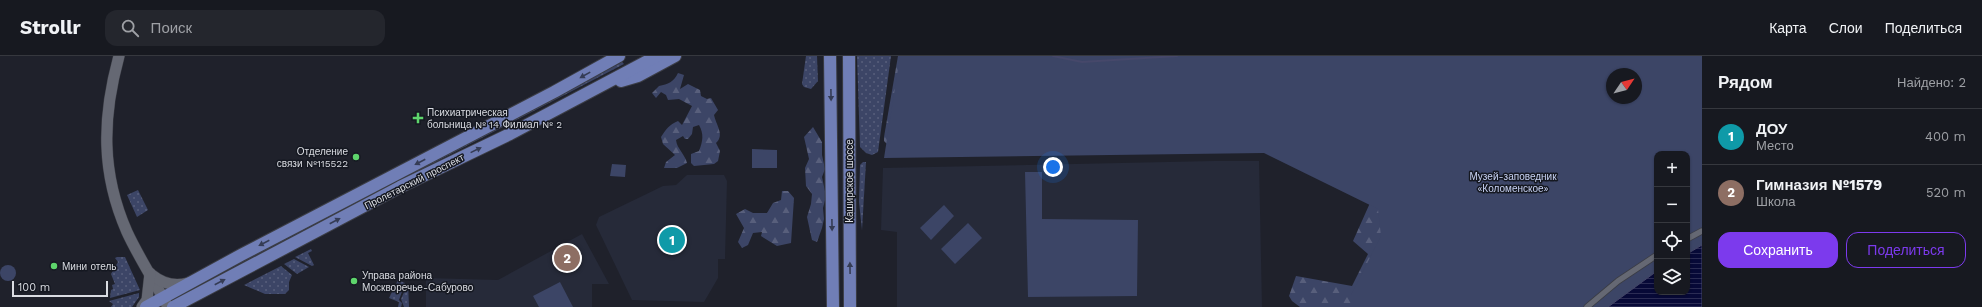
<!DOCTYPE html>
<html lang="ru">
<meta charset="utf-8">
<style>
:root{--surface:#171920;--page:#24262d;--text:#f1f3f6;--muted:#9ea0a5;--line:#36383e;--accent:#7c3aed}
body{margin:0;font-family:"Work Sans",sans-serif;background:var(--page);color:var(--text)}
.controls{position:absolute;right:12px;bottom:12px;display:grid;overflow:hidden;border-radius:8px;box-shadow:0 1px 3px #0004}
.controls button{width:36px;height:36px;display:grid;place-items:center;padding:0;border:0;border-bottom:1px solid var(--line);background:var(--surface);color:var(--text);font:20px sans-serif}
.compass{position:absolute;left:1606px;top:12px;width:36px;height:36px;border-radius:50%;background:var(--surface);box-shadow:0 1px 3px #0004;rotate:55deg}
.scale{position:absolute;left:12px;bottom:10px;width:96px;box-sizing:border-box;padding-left:4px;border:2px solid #dadce2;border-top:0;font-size:11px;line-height:14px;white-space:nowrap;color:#dadce2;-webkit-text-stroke:3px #151821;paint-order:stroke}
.you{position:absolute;left:1053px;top:111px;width:14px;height:14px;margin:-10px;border:3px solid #fff;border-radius:50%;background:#1a73e8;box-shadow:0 0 0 6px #1a73e833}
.badge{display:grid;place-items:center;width:26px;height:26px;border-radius:50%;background:var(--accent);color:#fff;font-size:13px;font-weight:700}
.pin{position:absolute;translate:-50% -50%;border:2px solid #fff;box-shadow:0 1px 4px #0006}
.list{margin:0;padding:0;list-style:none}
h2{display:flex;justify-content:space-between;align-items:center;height:52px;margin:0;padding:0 16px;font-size:17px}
h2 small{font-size:13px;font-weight:400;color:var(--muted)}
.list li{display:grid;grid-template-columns:26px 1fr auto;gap:12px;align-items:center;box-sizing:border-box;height:56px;padding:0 16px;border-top:1px solid var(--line)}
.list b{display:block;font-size:15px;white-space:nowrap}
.list p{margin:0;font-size:13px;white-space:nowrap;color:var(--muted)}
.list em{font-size:13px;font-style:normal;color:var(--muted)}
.actions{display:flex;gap:8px;padding:12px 16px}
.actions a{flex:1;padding:9px 0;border:1px solid var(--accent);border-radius:12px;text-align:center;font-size:14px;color:var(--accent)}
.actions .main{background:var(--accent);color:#fff}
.icon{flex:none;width:22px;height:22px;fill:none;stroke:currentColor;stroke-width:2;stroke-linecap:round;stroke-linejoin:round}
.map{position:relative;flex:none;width:1702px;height:251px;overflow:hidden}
header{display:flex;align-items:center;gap:24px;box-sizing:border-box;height:56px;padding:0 20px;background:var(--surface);border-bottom:1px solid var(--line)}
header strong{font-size:19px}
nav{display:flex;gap:22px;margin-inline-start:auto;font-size:14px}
.search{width:280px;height:36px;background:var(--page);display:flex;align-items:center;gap:10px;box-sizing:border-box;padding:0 14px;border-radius:12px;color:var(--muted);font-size:15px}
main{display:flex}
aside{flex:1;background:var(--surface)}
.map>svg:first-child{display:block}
.built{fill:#262a39}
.grass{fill:url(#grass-dots)}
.forest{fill:url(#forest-firs)}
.park{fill:#3c4566;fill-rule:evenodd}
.water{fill:url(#water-rules);stroke:#46486a}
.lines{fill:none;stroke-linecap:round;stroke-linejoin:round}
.stream{stroke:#46486a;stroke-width:2}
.pedestrian-casing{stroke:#3b3d45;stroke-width:7}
.secondary-casing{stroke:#3b3d45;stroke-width:12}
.primary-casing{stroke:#3b3d45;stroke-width:14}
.pedestrian{stroke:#656873;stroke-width:5.5}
.secondary{stroke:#656873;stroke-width:11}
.primary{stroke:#707eb6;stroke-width:12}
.oneway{fill:#353c55}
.poi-dot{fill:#5ed56c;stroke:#151821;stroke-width:1.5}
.labels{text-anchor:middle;stroke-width:3;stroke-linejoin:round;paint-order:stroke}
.poi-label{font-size:10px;fill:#dadce2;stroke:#151821;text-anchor:start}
.park-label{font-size:10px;fill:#c8d2f3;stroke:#151821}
.street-label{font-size:10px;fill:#dadce2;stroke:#151821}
</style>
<header>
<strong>Strollr</strong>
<div class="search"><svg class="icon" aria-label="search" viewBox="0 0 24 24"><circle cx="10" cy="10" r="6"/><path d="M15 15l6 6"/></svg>Поиск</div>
<nav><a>Карта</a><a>Слои</a><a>Поделиться</a></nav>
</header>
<main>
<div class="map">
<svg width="1702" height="251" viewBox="0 0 1702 251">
<defs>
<pattern id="grass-dots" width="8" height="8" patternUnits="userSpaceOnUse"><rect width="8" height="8" fill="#3c4566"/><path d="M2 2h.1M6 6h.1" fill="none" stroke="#585f7c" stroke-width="1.8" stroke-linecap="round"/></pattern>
<pattern id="forest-firs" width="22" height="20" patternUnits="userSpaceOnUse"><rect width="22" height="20" fill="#3c4566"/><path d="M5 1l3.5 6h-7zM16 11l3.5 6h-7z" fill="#585f7c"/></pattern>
<pattern id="water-rules" width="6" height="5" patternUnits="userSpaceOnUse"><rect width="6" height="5" fill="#070937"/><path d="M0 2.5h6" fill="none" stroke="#2b2c54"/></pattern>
</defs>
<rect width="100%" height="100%" fill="#1f212b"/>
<g class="built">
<polygon points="1214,105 1259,105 1262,251 897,251 897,176 881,174 883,112"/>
<polygon points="687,119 724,119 727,125 725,203 718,203 718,222 704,246 632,244 596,169 599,161 663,130 676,129"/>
<polygon points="582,178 609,228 592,228 592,251 426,251 426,222 498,224"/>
</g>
<g class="grass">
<polygon points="806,0 817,0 818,25 811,33 804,31 802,28"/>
<polygon points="857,0 891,0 878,96 872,99 866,97 860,91"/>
<polygon points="622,6 624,8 191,233 189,231"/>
<polygon points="863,106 866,106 862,174 859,146 860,109"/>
<polygon points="138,134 148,154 137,161 127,139"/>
<polygon points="311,193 312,195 308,197 314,209 312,210 295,201"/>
<polygon points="117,201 125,201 140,234 110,242 111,234 113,233 112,229 115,228 111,218 118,206 115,202"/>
<polygon points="294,203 309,211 297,218 284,208"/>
<polygon points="281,210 292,219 289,226 289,234 285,238 265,238 244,229"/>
<polygon points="398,224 405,227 399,244 402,247 401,251 398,251 399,246 389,242"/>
<polygon points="408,227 409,251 404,251 401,243"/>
<polygon points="139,237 139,241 132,251 111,251 113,248 109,245"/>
</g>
<g class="forest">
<polygon points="898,0 907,0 889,90 884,85 884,81"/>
<path d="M678,17l6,2 -4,14 8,-5 12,6 1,6 6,3 4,-1 7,12 -4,5c2,10 11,20 2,28l4,8 -2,10 -4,3 -20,2 -3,-3v-9l8,-3c4,-10 5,-17 0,-26l-6,2 -1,7 -4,5h-3l-2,-3 -7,4c1,9 9,14 11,23l-10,5h-13l2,-6 9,-7 -12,-11 -2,-7c5,-8 8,-12 17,-16l4,4 10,-19 -13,-7 -11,1 -2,-5 -5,-3 -5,6 -4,-5 7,-7c9,-2 15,-4 19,-13z"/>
<polygon points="813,71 822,86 822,99 825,113 822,121 826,140 823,152 824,163 822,172 817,186 812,184 807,161 811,148 812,138 806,130 805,112 809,103 804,81"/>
<polygon points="782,135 788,135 794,142 791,187 777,190 761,180 762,176 753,177 748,189 742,192 738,186 744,172 736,158 745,153 753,157 767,157 773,147 781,144"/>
<polygon points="1374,138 1464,251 1300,251 1292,245 1289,240 1296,220 1352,230 1368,198 1353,185"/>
</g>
<g class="park">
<path d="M900,0h802v189l-15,9v-100h-30v117l-49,36h-257v-12l30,-59 -3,-27 -114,-56 -380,5zM1612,18h24v24h-24z"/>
<polygon points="752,93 777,94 777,112 752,112"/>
<polygon points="612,108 626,109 625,121 610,120"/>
<polygon points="1025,116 1042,116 1042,163 1138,164 1137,240 1028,241"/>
<polygon points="944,149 954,160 931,184 920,172"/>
<polygon points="968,167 982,182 955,208 941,193"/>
<circle cx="8" cy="217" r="8"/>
<polygon points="560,226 573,251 539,251 533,240"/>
</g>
<polygon class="water" points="1702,189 1702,251 1608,251 1657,215 1657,236 1687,236 1687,198"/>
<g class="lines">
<polyline class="stream" points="1053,0 1082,6 1177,0"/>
<defs>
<g id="pedestrian">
<polyline points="1687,183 1702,175"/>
<polyline points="1587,251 1618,225 1657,199"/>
</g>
<g id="secondary">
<path d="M119,0c-17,62 -18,117 8,176 12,26 28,50 41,75"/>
<path d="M152,219c11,9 22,12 36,8"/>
<polyline points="142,251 147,244 150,217"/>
</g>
<g id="primary">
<polyline points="830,0 833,251"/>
<polyline points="849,0 850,251"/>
<polyline points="621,25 638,20 675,0"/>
<polyline points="146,251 241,199 554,36 619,0"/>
<polyline points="173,251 400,131 510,78 657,0"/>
</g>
</defs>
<use href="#pedestrian" class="pedestrian-casing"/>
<use href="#secondary" class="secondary-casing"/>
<use href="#primary" class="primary-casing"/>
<use href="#pedestrian" class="pedestrian"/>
<use href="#secondary" class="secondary"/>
<use href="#primary" class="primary"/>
</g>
<defs><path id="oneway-solid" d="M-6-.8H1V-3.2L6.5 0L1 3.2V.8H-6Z"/></defs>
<g class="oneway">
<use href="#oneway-solid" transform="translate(585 19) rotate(151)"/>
<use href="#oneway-solid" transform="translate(831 39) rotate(89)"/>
<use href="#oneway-solid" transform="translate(476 94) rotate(-26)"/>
<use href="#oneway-solid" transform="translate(420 106) rotate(152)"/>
<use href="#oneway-solid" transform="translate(335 165) rotate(-28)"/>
<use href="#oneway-solid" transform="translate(832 169) rotate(89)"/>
<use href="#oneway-solid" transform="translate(264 187) rotate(153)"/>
<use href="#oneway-solid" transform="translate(850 212) rotate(-91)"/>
<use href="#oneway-solid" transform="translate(220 226) rotate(-28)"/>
</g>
<g class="poi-dot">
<path d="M416 56h4v4h4v4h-4v4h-4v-4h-4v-4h4z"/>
<circle cx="356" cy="101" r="4"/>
<circle cx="54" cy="210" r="4"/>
<circle cx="354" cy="225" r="4"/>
</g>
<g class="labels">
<g class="poi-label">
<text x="427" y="60">Психиатрическая<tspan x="427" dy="12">больница № 14 Филиал № 2</tspan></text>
<text x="348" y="99" text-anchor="end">Отделение<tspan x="348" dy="12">связи №115522</tspan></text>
<text x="62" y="214">Мини отель</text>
<text x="362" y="223">Управа района<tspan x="362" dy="12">Москворечье-Сабурово</tspan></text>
</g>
<g class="park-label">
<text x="1513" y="124">Музей-заповедник<tspan x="1513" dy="12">«Коломенское»</tspan></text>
</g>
<g class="street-label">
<text transform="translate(414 125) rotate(-27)" y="4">Пролетарский проспект</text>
<text transform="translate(849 125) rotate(-90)" y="4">Каширское шоссе</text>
</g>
</g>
</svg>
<div class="controls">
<button>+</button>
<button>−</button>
<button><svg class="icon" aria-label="locate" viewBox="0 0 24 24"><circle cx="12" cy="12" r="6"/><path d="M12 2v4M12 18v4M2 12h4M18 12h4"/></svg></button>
<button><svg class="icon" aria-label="layers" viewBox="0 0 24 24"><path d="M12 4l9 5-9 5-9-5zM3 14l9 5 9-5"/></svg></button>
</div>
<svg class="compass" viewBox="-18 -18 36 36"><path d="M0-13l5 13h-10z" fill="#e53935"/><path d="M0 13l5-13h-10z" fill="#9ea0a5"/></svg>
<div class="scale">100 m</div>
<div class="you"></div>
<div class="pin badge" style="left:672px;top:184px;background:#0f9aa8">1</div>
<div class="pin badge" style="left:567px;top:202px;background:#8d6e63">2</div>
</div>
<aside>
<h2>Рядом<small>Найдено: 2</small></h2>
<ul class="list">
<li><span class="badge" style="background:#0f9aa8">1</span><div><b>ДОУ</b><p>Место</p></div><em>400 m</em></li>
<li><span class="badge" style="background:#8d6e63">2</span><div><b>Гимназия №1579</b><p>Школа</p></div><em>520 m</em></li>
</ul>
<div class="actions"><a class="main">Сохранить</a><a>Поделиться</a></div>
</aside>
</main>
